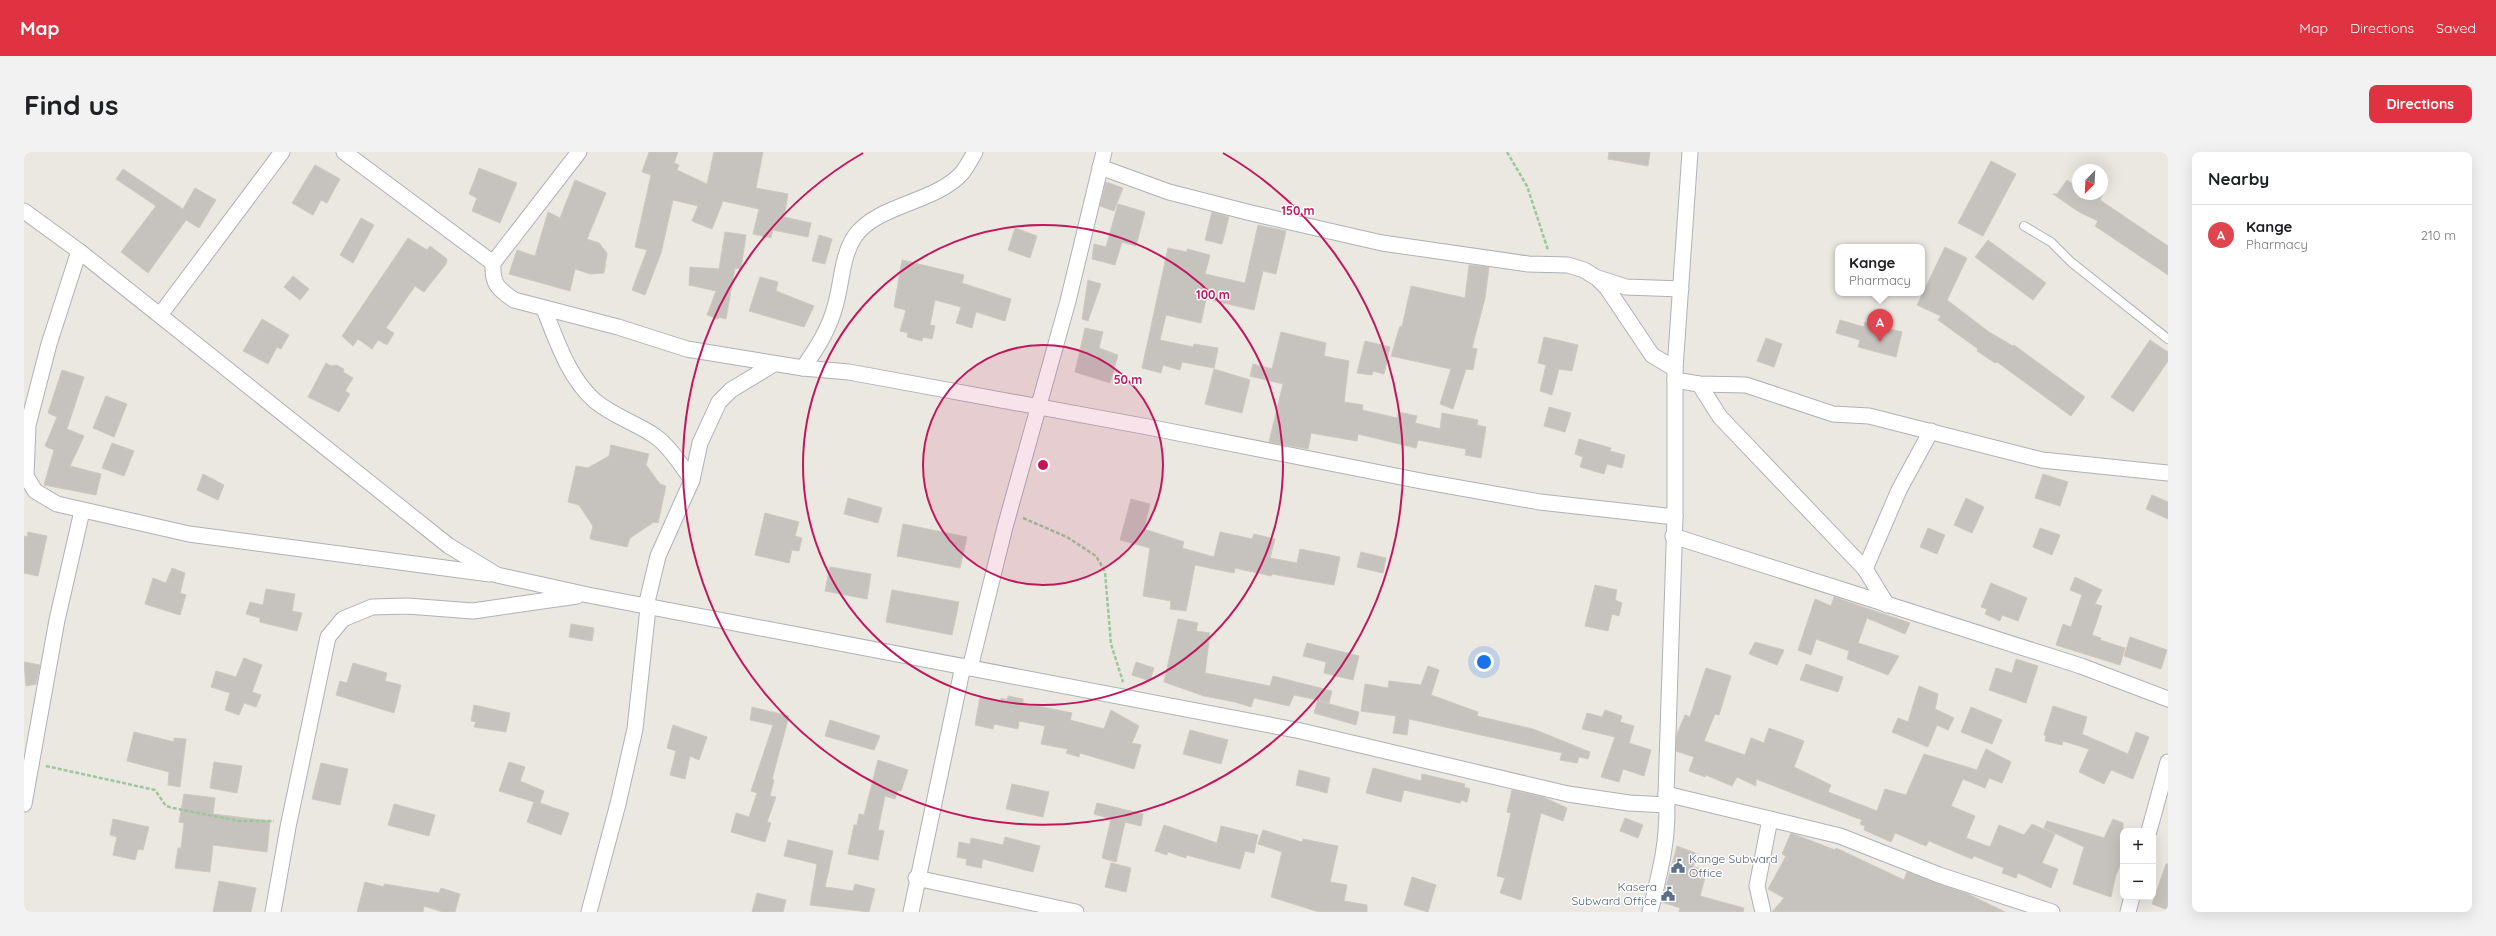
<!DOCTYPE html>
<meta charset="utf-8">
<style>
:root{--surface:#fff;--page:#f2f2f2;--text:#202124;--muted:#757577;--line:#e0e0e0;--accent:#df3341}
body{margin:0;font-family:Quicksand,sans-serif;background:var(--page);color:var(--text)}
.controls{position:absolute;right:12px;bottom:12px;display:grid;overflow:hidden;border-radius:8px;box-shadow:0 4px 16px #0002}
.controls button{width:36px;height:36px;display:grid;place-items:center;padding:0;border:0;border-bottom:1px solid var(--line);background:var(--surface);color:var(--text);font:20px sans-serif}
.compass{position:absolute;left:2048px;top:12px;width:36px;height:36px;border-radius:50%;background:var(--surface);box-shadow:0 4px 16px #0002;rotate:204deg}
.you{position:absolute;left:1460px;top:510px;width:14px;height:14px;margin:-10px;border:3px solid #fff;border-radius:50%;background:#1a73e8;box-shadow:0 0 0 6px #1a73e833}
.badge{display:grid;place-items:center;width:26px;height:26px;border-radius:50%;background:var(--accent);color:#fff;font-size:13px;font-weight:700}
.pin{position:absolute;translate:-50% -33px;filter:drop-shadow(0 1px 2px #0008)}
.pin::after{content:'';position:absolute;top:21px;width:14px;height:12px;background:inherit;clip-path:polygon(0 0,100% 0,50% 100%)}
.popup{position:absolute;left:1811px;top:92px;width:90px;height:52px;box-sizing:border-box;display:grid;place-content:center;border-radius:8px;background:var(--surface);filter:drop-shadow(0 1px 3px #0005);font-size:13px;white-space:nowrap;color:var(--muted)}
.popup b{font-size:15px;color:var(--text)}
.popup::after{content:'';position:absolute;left:50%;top:100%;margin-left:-8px;border:8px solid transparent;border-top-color:var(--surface)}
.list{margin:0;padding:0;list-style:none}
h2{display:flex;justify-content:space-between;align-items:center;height:52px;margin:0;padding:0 16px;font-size:17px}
h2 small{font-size:13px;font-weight:400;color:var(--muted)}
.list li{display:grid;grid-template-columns:26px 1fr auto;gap:12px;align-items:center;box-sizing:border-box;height:60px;padding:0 16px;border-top:1px solid var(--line)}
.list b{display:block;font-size:15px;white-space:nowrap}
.list p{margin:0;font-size:13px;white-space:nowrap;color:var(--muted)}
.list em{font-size:13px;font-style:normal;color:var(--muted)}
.map{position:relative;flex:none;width:2144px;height:760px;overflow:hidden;border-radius:8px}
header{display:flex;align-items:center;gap:24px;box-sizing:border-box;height:56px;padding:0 20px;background:var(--accent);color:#fff}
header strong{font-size:19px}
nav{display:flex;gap:22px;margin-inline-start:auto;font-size:14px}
.intro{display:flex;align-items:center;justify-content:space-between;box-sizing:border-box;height:96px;padding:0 24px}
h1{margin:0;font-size:28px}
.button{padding:10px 18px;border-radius:8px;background:var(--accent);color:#fff;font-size:14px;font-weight:700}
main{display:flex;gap:24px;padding:0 24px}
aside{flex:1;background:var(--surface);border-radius:8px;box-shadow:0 4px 16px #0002}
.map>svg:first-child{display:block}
.building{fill:#c6c2bd;stroke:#d0c8bf}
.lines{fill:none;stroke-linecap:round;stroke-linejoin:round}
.service-casing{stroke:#aeb2b6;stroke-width:10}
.minor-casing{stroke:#aeb2b6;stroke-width:17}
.path{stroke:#9bc7a0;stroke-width:2.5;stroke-dasharray:4 2;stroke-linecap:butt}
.service{stroke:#fff;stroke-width:8}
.minor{stroke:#fff;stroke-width:15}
.ring{fill:none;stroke:#c2185b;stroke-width:2}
.labels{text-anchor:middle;stroke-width:3;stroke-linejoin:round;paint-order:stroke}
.service-label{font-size:12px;fill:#4e5e75;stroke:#fff;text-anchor:start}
.centre{fill:#c2185b;stroke:#fff;stroke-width:2}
.ring-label{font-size:12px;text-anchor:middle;font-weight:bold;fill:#c2185b;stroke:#fff;stroke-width:3;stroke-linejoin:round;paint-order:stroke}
</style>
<header>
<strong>Map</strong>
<nav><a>Map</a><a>Directions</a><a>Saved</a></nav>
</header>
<div class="intro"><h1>Find us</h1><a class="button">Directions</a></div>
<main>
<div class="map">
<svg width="2144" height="760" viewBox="0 0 2144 760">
<rect width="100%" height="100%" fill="#ebe7e1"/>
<g class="building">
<polygon points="625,0 654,0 650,11 655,13 653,18 683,32 690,0 739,0 732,36 764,42 760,65 787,71 784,85 749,78 747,86 729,82 735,57 699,49 688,77 668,69 674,54 649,48 637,101 621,143 608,138 623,98 611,95 627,23 618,20"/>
<polygon points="1585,0 1626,0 1624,14 1584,7"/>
<polygon points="1967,9 1992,22 1959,84 1934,71"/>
<polygon points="291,13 316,27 303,51 297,48 289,63 268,51"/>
<polygon points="455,16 493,31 476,71 448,59 453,46 445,42"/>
<polygon points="99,17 159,57 171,36 192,48 175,76 162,68 124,121 97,100 132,54 92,27"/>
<polygon points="551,28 582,41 563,87 575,91 583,101 580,121 566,122 551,117 546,139 485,122 493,98 511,104 524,60 536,66"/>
<polygon points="2043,28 2054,36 2054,42 2079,42 2076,48 2144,94 2144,123 2071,74 2074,69 2055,60 2029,42 2033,42"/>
<polygon points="1082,30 1099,36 1090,59 1076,54"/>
<polygon points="1094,52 1121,60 1112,94 1098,90 1091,113 1068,107 1070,92 1082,95"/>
<polygon points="1188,60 1205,65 1198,92 1181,88"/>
<polygon points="337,66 350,73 329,111 316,103"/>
<polygon points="1234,73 1262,79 1252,122 1239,119 1230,158 1182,147 1177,171 1142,163 1136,188 1169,195 1170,192 1194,196 1190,216 1158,210 1156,218 1139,213 1137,221 1118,216 1144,96 1163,100 1163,97 1186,103 1181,122 1221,131"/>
<polygon points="991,76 1013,84 1006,106 984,98"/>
<polygon points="701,80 722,83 717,117 711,116 702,167 695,165 694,167 683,163 692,139 665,133 666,115 695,117"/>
<polygon points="795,83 808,87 801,112 788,109"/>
<polygon points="384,86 403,98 406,94 423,107 422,112 400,140 391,134 362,176 370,181 363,193 354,188 348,197 334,187 329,194 318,184"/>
<polygon points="1964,88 2022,131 2009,148 1951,105"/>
<polygon points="1921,95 1943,106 1923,148 1965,180 1989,194 1990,193 2061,245 2047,264 1973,210 1971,211 1953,199 1954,197 1914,168 1917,164 1893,153"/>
<polygon points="878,108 940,123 938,131 987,147 981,169 952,160 948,176 932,171 937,155 911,148 906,173 911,174 908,187 899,185 898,189 883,185 884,181 876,179 882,158 870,155"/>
<polygon points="1445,113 1465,115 1461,146 1448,196 1453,197 1449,218 1442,217 1429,257 1416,252 1427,217 1367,204 1376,174 1378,175 1387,134 1441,146"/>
<polygon points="269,124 285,137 276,148 260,135"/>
<polygon points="736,125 754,130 752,139 790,154 780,175 725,159"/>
<polygon points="1064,128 1077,132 1064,169 1058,167"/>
<polygon points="238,167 265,183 257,197 253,195 244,212 219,199"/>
<polygon points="1816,168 1840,175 1841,170 1878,180 1872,205 1834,195 1836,188 1812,181"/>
<polygon points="1061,176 1079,180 1075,196 1094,203 1086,231 1051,220"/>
<polygon points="1257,180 1302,191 1300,204 1325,209 1320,250 1339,253 1338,258 1373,266 1375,260 1393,264 1391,271 1416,277 1418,261 1454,268 1453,273 1462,275 1457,306 1441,303 1442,297 1394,288 1392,296 1334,282 1333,289 1287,281 1284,297 1245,290 1259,232 1226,224 1229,212 1248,217"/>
<polygon points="1520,185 1554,193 1548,219 1535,217 1528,243 1516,239 1522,213 1514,211"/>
<polygon points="1742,186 1758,192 1750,215 1733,209"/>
<polygon points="2126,188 2144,200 2144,209 2109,260 2087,245"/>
<polygon points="1341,189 1366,195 1360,222 1349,219 1348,223 1333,221"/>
<polygon points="302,211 307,214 312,213 320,217 319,220 329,226 321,239 326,242 315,260 284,245"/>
<polygon points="1190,217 1226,228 1218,261 1181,252"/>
<polygon points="38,218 60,225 43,277 60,284 46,314 77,322 72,343 20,333 30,298 21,294 33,265 24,261"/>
<polygon points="82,244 103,252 90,285 69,276"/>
<polygon points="1525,255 1547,261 1541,280 1520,274"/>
<polygon points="1555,287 1587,296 1586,299 1601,303 1598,316 1583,312 1580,322 1556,315 1559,305 1551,302"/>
<polygon points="88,291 110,299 100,324 78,316"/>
<polygon points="587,293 625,302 622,313 636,332 642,334 634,371 630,370 606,386 603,395 566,387 569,374 555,353 544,350 552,314 564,316 585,304"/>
<polygon points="179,322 200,333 194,348 173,338"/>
<polygon points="2019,322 2044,330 2036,354 2011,346"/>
<polygon points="2128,343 2144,350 2144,367 2122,357"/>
<polygon points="824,346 858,356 854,371 820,362"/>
<polygon points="1942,346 1960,355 1948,381 1930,373"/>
<polygon points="1107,347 1126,352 1120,377 1160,390 1158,396 1190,405 1196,380 1228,387 1230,382 1251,387 1246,406 1273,411 1276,397 1316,405 1310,433 1248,422 1247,424 1211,416 1210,421 1171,413 1162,459 1146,457 1147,449 1119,444 1126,396 1096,388"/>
<polygon points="741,361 775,370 771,384 778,386 775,399 768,398 765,411 731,403"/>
<polygon points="879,372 943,385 936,416 873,404"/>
<polygon points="1904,376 1921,383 1913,402 1896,395"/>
<polygon points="2016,376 2036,383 2028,403 2009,395"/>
<polygon points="4,380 23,384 14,424 0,421 0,384 3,385"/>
<polygon points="1337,400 1362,406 1359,421 1333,415"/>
<polygon points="806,415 847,422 843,447 801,439"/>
<polygon points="148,416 161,421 156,441 162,443 156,463 121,452 129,426 142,431"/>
<polygon points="2051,425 2078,438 2071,452 2078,454 2068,483 2077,486 2076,488 2101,496 2096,513 2032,493 2039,472 2047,475 2058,443 2046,438"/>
<polygon points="1967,431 2003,446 1994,469 1978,463 1976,469 1961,462 1963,457 1957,455"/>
<polygon points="1571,433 1593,438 1591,448 1598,451 1595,464 1588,462 1584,479 1561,474"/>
<polygon points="242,437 271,442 268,459 278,461 273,479 236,470 236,466 222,462 226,450 239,453"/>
<polygon points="868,438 935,450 928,483 862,470"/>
<polygon points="1810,445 1886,471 1881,482 1843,466 1834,491 1875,504 1864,523 1823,507 1825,499 1792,487 1787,503 1774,498 1791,447 1807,454"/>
<polygon points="1154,467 1174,471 1172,479 1186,481 1181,521 1246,534 1249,524 1308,539 1305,551 1295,549 1335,560 1332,573 1290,561 1294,548 1270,543 1265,554 1230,546 1227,555 1211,550 1180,544 1140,530"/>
<polygon points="547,472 570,476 568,489 545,485"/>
<polygon points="2106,485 2143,498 2137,517 2100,504"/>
<polygon points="1731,490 1760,498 1753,513 1725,502"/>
<polygon points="1283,491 1335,504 1329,528 1300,521 1302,510 1279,504"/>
<polygon points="220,506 238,513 228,540 237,543 232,555 220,551 215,563 201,558 206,541 187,535 192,519 212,525"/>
<polygon points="1992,507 2014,514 2002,551 1965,538 1972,516 1988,521"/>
<polygon points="0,510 16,513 12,532 2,534"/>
<polygon points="1112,510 1130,516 1126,529 1108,523"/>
<polygon points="329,511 363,521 361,529 377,533 370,561 312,543 316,529 323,531"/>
<polygon points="1782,512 1819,525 1814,540 1776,528"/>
<polygon points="1404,514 1415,518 1407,543 1454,560 1453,564 1509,577 1566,600 1564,607 1555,605 1553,611 1536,608 1538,601 1385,567 1383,583 1369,581 1372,564 1337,559 1341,532 1364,536 1365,529 1397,533"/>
<polygon points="1682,516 1707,524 1695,563 1691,562 1680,589 1721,603 1727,586 1740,591 1745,576 1780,589 1770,615 1807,633 1804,640 1853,659 1861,637 1882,643 1900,602 1953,618 1962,597 1987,610 1978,631 1965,626 1961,636 1939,627 1927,654 1951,664 1942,686 1966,695 1975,673 2000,683 2008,672 2031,682 2018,711 2034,717 2027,736 1994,721 1992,726 1978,721 1980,716 1950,704 1948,707 1905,689 1902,694 1871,681 1867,690 1840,678 1841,674 1836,672 1838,668 1732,627 1732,634 1713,625 1708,634 1682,623 1681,625 1665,619 1670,605 1652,599 1653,582 1661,563 1666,565"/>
<polygon points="1895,534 1914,542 1911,557 1930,566 1924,578 1913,573 1904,595 1868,580 1874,566 1884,570"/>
<polygon points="984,544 999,547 999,551 1048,561 1046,568 1080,577 1087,558 1115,574 1108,591 1117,593 1110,617 1056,601 1055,605 1042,601 1044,597 1017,592 1021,574 995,569 994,577 970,572 969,577 951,573 956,545 977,550 977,546 983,548"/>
<polygon points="450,553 486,561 482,580 450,575 452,570 447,569"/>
<polygon points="2029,554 2063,565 2058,582 2104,602 2112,580 2125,585 2109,627 2087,618 2080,632 2055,620 2065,597 2039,589 2038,593 2021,589 2022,584 2020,583"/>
<polygon points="728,555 765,564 748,627 750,628 746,644 752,645 743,670 747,671 741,690 707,680 712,661 725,665 733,641 727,639 749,573 726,568"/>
<polygon points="1947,555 1978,568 1968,592 1937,580"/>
<polygon points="1581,558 1598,564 1596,570 1610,574 1605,591 1627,598 1620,624 1599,617 1595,630 1577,625 1591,585 1558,577 1563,561 1578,565"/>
<polygon points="806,568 856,584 850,598 801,584"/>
<polygon points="649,573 683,585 675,608 666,604 661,627 646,623 652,599 643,596"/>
<polygon points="1166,578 1204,588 1197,612 1159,602"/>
<polygon points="110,580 150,590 150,586 162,587 156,635 144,633 145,620 103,609"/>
<polygon points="854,608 884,618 877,639 874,638 871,647 861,644 854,678 860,679 854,708 824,702 830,673 833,673 835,662 840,663"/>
<polygon points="190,610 218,614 213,641 186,636"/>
<polygon points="485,610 501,615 496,629 520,639 516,651 545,661 537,683 503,670 510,650 475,639"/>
<polygon points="297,611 324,617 316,653 288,647"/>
<polygon points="1349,616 1397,629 1398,622 1441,632 1440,635 1446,637 1443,650 1437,648 1436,651 1380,638 1377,650 1342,641"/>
<polygon points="1275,618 1306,626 1303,641 1272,633"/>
<polygon points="988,632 1025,640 1019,665 982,657"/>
<polygon points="1488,638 1519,645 1543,656 1539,669 1517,661 1497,748 1476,741 1481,726 1473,724 1487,661 1483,660"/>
<polygon points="160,642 191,646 189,662 246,669 243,700 189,693 186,720 151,716 154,696 157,696 160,671 155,670"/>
<polygon points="1073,651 1119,662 1117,674 1101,670 1092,710 1078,706 1087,667 1070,662"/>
<polygon points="370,652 411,663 405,684 364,673"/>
<polygon points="1601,666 1619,673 1614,686 1596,679"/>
<polygon points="89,667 125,675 119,698 114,697 111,708 89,703 93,685 86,683"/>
<polygon points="2089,667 2099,671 2099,707 2092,723 2087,745 2049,732 2060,695 2020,676 2023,669 2080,686"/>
<polygon points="1140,673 1193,691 1197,674 1234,683 1230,701 1221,699 1216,717 1162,703 1162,706 1144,700 1143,703 1131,699"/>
<polygon points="1239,678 1278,690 1279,687 1314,694 1306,730 1323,733 1320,749 1343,753 1343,760 1295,760 1247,745 1258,700 1234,692"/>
<polygon points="1767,681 1811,698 1812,696 1880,728 1883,720 1944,742 1981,760 1748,760 1760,746 1744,737 1762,704 1758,702"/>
<polygon points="981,685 1016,694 1009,720 959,707 957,716 942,713 943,707 933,705 935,690 946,692 947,686 979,693"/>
<polygon points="764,688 809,699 801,735 829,739 831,732 851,737 845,760 786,753 793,712 760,704"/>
<polygon points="1653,694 1674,702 1669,715 1683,718 1676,744 1720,756 1719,760 1655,760 1656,756 1638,750"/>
<polygon points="1087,711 1107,716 1102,740 1081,735"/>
<polygon points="2142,712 2144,712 2144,758 2128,752"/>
<polygon points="1388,725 1412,733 1404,760 1380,753"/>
<polygon points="195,729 232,736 227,760 189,760"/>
<polygon points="341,730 360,735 360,732 415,741 417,736 436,742 431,760 419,760 400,754 399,760 333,760"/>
<polygon points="733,741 762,748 759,760 728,760"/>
</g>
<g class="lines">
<defs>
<polyline id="service" points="2000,74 2027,90 2047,110 2144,187"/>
<g id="minor">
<polyline points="320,0 469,111"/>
<path d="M555,0l-86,111c-1,21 4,25 21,37l104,27 69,22 116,19 46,4 299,55 273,54 119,21 135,15"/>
<polyline points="1076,15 1145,40 1227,61 1358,91 1504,112 1544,113 1560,118 1573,126 1583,136 1628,203 1651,217"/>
<polyline points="0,59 55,99 425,394 473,423 564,443 1277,579 1544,642 1605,651 1643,653"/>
<polyline points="55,99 25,192 4,273 2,324 11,339 33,352 165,382 466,422"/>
<polyline points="1574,126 1602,135 1657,137"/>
<path d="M520,157c13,32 24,68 51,92 18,15 41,22 60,35 15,11 26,29 37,44"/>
<polyline points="136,163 258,0"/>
<path d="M779,216c14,-20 27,-40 33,-65 6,-22 6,-48 19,-67 23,-32 80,-33 107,-63 5,-6 9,-14 13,-21"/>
<polyline points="1651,228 1675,232 1722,233 1809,262 1845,264 2018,308 2144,321"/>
<polyline points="1675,232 1696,265 1841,417 1863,453"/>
<polyline points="1649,384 2057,514 2144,547"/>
<polyline points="1841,417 1875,338 1907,279"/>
<polyline points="622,454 634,404 668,328 676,291 695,250 707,238 750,212"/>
<polyline points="946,516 981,375 1044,149 1080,0"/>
<polyline points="1642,642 1816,684 1915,723 2028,760"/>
<polyline points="0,652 33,468 58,359"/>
<polyline points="2125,679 2144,610"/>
<polyline points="892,726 1052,760"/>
<polyline points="249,760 264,675 304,485 319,467 348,455 383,454 449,459 553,444"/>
<polyline points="565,760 594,652 611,577 624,456"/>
<polyline points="887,760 939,514"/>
<path d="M1626,760c10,-39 20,-77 16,-118l9,-277v-148l15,-217"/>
<polyline points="1739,760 1733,734 1746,667"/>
<polyline points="2104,760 2108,745"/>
</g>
</defs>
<use href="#service" class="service-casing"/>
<use href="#minor" class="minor-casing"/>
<g class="path">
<polyline points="1483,0 1503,34 1524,98"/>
<polyline points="999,366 1043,385 1072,404 1081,420 1087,492 1099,530"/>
<polyline points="22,614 131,638 142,654 149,656 215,669 250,669"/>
</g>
<use href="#service" class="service"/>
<use href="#minor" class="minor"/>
</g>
<circle cx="1019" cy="313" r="120" fill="#c2185b" fill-opacity=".12"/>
<g class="ring">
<circle cx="1019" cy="313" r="120"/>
<circle cx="1019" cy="313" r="240"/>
<path d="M1199 1A360 360 0 1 1 839 1"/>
</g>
<defs>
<symbol id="civic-bare" viewBox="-9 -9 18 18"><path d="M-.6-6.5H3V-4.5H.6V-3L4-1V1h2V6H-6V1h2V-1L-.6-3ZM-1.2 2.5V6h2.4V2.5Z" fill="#5c6f8a" stroke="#fff" stroke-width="2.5" paint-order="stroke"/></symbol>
</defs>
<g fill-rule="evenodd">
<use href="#civic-bare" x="1644" y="704" width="20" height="20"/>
<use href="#civic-bare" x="1634" y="732" width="20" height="20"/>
</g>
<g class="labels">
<g class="service-label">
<text x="1665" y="711">Kange Subward<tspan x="1665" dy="14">Office</tspan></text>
<text x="1633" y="739" text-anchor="end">Kasera<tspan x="1633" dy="14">Subward Office</tspan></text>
</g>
</g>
<circle cx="1019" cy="313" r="6" class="centre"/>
<g class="ring-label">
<text x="1274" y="63">150 m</text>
<text x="1189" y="147">100 m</text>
<text x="1104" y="232">50 m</text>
</g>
</svg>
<div class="controls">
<button>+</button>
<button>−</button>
</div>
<svg class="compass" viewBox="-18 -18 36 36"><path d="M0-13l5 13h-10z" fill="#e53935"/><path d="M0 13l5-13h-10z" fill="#757577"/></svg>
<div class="you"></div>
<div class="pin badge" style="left:1856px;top:190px;background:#e0444e">A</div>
<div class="popup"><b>Kange</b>Pharmacy</div>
</div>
<aside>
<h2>Nearby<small></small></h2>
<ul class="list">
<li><span class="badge" style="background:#e0444e">A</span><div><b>Kange</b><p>Pharmacy</p></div><em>210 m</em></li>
</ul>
</aside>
</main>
